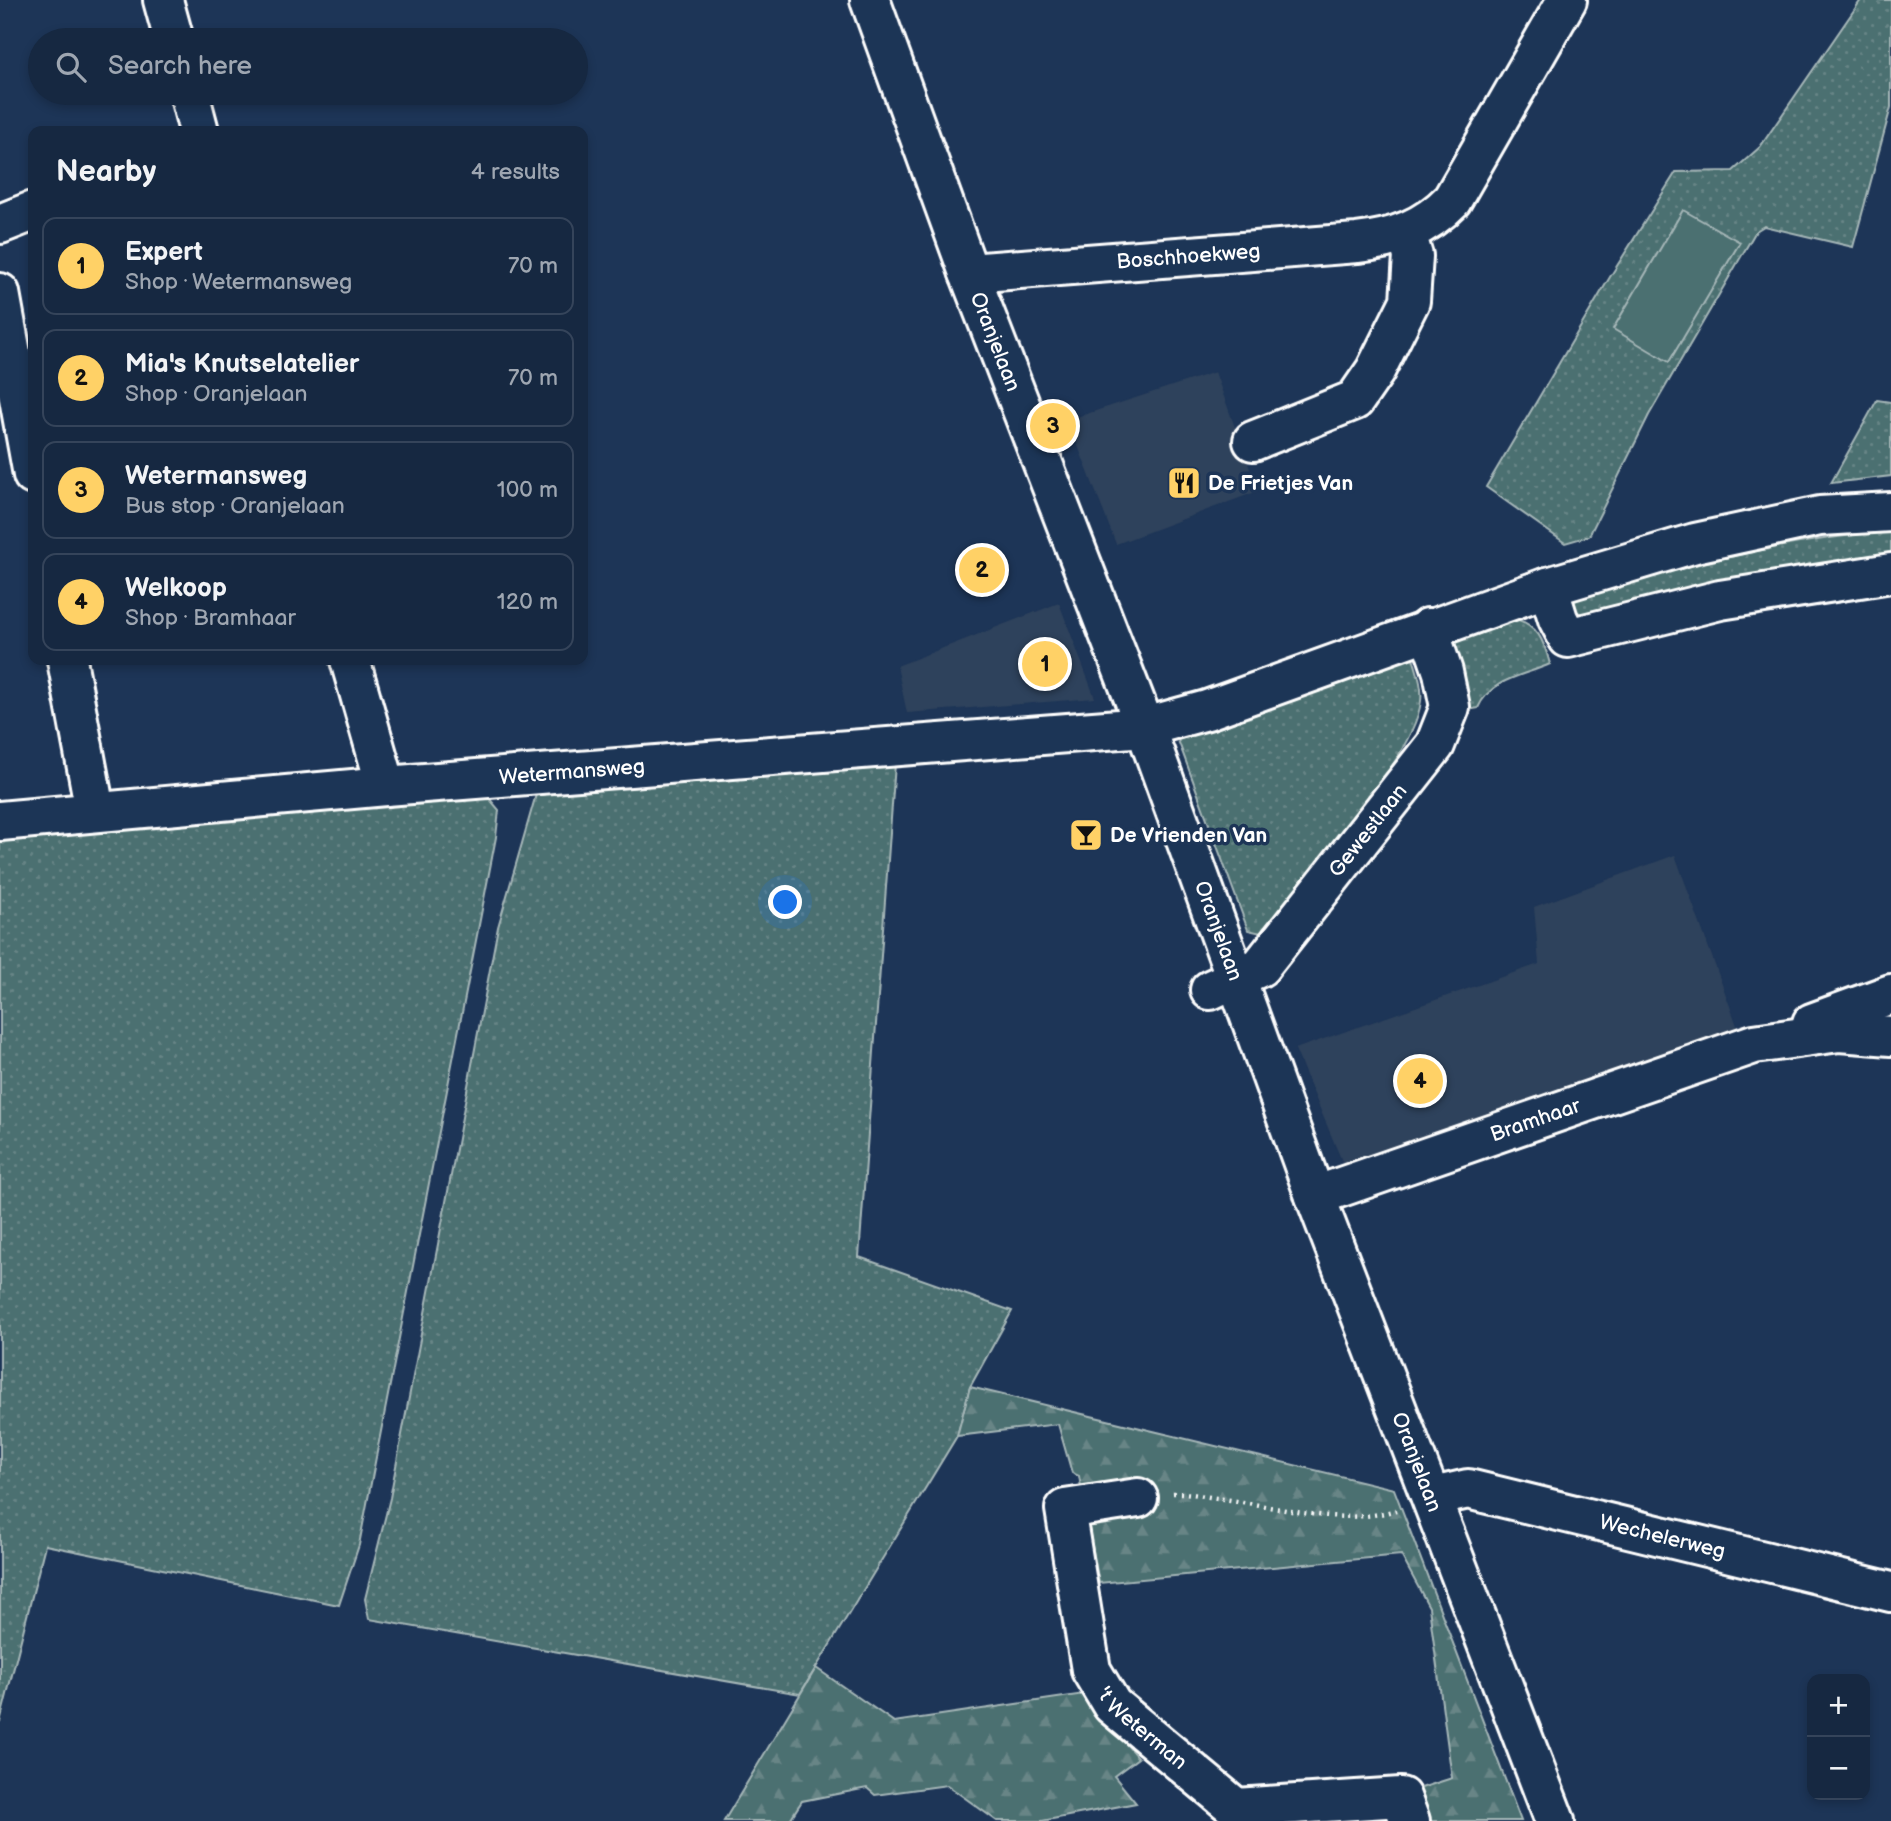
<!DOCTYPE html>
<meta charset="utf-8">
<style>
:root{--surface:#162841;--page:#23344c;--text:#f1f3f6;--muted:#9ea6b1;--line:#35445a;--accent:#ffd166}
body{margin:0;font-family:"Balsamiq Sans",sans-serif;background:var(--page);color:var(--text)}
.controls{position:absolute;right:21px;bottom:21px;display:grid;overflow:hidden;border-radius:14px;box-shadow:0 4px 10px #0003}
.controls button{width:63px;height:63px;display:grid;place-items:center;padding:0;border:0;border-bottom:2px solid var(--line);background:var(--surface);color:var(--text);font:35px sans-serif}
.you{position:absolute;left:786px;top:903px;width:24px;height:24px;margin:-18px;border:5px solid #fff;border-radius:50%;background:#1a73e8;box-shadow:0 0 0 10px #1a73e833}
.badge{display:grid;place-items:center;width:46px;height:46px;border-radius:50%;background:var(--accent);color:#111;font-size:23px;font-weight:700}
.pin{position:absolute;translate:-50% -50%;border:4px solid #fff;box-shadow:0 2px 7px #0006}
.list{margin:0;padding:0;list-style:none}
h2{display:flex;justify-content:space-between;align-items:center;height:91px;margin:0;padding:0 28px;font-size:30px}
h2 small{font-size:23px;font-weight:400;color:var(--muted)}
.list li{display:grid;grid-template-columns:46px 1fr auto;gap:21px;align-items:center;box-sizing:border-box;height:98px;margin:0 14px 14px;padding:0 14px;border:2px solid var(--line);border-radius:14px}
.list b{display:block;font-size:26px;white-space:nowrap}
.list p{margin:0;font-size:23px;white-space:nowrap;color:var(--muted)}
.list em{font-size:23px;font-style:normal;color:var(--muted)}
.icon{flex:none;width:38px;height:38px;fill:none;stroke:currentColor;stroke-width:2;stroke-linecap:round;stroke-linejoin:round}
.map{position:relative;flex:none;width:1891px;height:1821px;overflow:hidden}
.search{position:absolute;background:var(--surface);box-shadow:0 4px 10px #0003;left:28px;top:28px;width:560px;height:77px;display:flex;align-items:center;gap:18px;box-sizing:border-box;padding:0 24px;border-radius:38px;color:var(--muted);font-size:26px}
.panel{position:absolute;background:var(--surface);box-shadow:0 4px 10px #0003;left:28px;top:126px;width:560px;height:539px;border-radius:14px}
.map>svg:first-child{display:block}
.built{fill:#2f425b}
.grass{fill:url(#grass-dots);stroke:#a6b7b8;stroke-width:2}
.forest{fill:url(#forest-firs);stroke:#a6b7b8;stroke-width:2}
.pitch{fill:#4c6f71;stroke:#a6b7b8;stroke-width:2}
.lines{fill:none;stroke-linecap:round;stroke-linejoin:round}
.minor-casing{stroke:#fff;stroke-width:44}
.path{stroke:#fff;stroke-width:4.5;stroke-dasharray:2 5;stroke-linecap:butt}
.minor{stroke:#1d3557;stroke-width:38}
.labels{text-anchor:middle;stroke-width:7;stroke-linejoin:round;paint-order:stroke}
.street-label{font-size:21px;fill:#fff;stroke:#1d3557}
.poi-label{font-size:21px;font-weight:bold;fill:#fff;stroke:#1d3557;text-anchor:start}
</style>
<div class="map">
<svg width="1891" height="1821" viewBox="0 0 1891 1821">
<defs>
<pattern id="grass-dots" width="8" height="8" patternUnits="userSpaceOnUse" patternTransform="scale(1.75)"><rect width="8" height="8" fill="#4c6f71"/><path d="M2 2h.1M6 6h.1" fill="none" stroke="#678586" stroke-width="1.8" stroke-linecap="round"/></pattern>
<pattern id="forest-firs" width="22" height="20" patternUnits="userSpaceOnUse" patternTransform="scale(1.75)"><rect width="22" height="20" fill="#4c6f71"/><path d="M5 1l3.5 6h-7zM16 11l3.5 6h-7z" fill="#678586"/></pattern>
</defs>
<rect width="100%" height="100%" fill="#1d3557"/>
<filter id="ink" filterUnits="userSpaceOnUse"><feTurbulence type="fractalNoise" baseFrequency=".0143" numOctaves="2"/><feDisplacementMap in="SourceGraphic" scale="14" xChannelSelector="R" yChannelSelector="G"/><feConvolveMatrix kernelMatrix="1 2 1 2 8 2 1 2 1" color-interpolation-filters="sRGB"/></filter>
<g filter="url(#ink)">
<g class="built">
<polygon points="1215,372 1258,491 1116,544 1068,420"/>
<polygon points="1059,603 1095,698 907,713 897,666"/>
<polygon points="1675,855 1740,1034 1347,1173 1295,1049 1539,964 1534,907"/>
</g>
<g class="grass">
<polygon points="1861,0 1891,0 1891,107 1853,247 1764,226 1756,231 1649,415 1589,536 1565,543 1486,487 1610,277 1676,172 1733,171 1760,147"/>
<polygon points="1877,400 1891,402 1891,476 1831,483"/>
<path d="M1891,531v30l-280,52h-39l1,-16c106,-29 209,-57 318,-66z"/>
<path d="M1512,618c26,6 32,23 38,46 -26,12 -59,14 -72,44l-16,3 -19,-71z"/>
<path d="M1412,654c4,15 11,31 9,47 -7,59 -120,182 -160,232l-13,-3 -70,-190z"/>
<polygon points="896,750 859,1257 1012,1311 970,1387 957,1436 800,1694 369,1619 365,1599 390,1498 498,927 539,784"/>
<polygon points="488,797 499,810 496,837 359,1545 339,1605 45,1545 0,1722 0,836"/>
</g>
<g class="forest">
<polygon points="970,1387 1394,1489 1521,1821 1429,1821 1418,1789 1452,1778 1429,1607 1401,1555 1099,1583 1079,1476 1072,1473 1058,1424 957,1436"/>
<polygon points="816,1668 894,1722 1084,1694 1138,1758 1114,1776 1136,1803 1042,1821 997,1821 947,1785 875,1795 867,1788 802,1801 789,1821 724,1821"/>
</g>
<polygon class="pitch" points="1683,210 1740,242 1669,362 1613,329"/>
<g class="lines">
<defs>
<g id="minor">
<polyline points="163,0 174,40"/>
<path id="s1" d="M870,0l99,273 176,454 170,469 240,625"/>
<polyline points="189,93 199,131"/>
<polyline points="0,224 33,211"/>
<path id="s2" d="M969,273l388,-30c38,-4 68,-15 95,-43l115,-200"/>
<polyline points="0,293 33,475"/>
<polyline points="1253,441 1355,400 1375,371 1410,301 1413,256 1406,233"/>
<polyline points="1548,587 1558,619 1568,638 1720,600 1891,573"/>
<polyline points="67,660 95,811"/>
<polyline points="350,660 386,786"/>
<path id="s3" d="M0,821l386,-35 759,-59 62,-17 341,-123 147,-44 125,-27 71,-4"/>
<path id="s4" d="M1210,990l50,-23 175,-222 15,-38 -7,-35 -15,-44"/>
<polyline points="1812,1023 1891,994"/>
<path id="s5" d="M1315,1196l439,-152 85,-12 52,4"/>
<path id="s6" d="M1433,1497l35,-8 423,103"/>
<path id="s7" d="M1138,1498l-73,11 26,161 21,35 124,103 165,-11 9,24"/>
</g>
</defs>
<use href="#minor" class="minor-casing"/>
<path class="path" d="M1173,1493c14,-1 29,3 43,5 59,7 121,30 180,12"/>
<use href="#minor" class="minor"/>
</g>
</g>
<defs>
<symbol id="restaurant-square" viewBox="-11 -11 22 22"><rect x="-9" y="-9" width="18" height="18" rx="4" fill="#ffd166" stroke="#1d3557"/><path d="M-5-6h1v4h1v-4h1v4h1v-4h1v5L-1.5 .5V6h-2V.5L-5-1ZM5-6V6H3V1.5H1.5Q1.5-4 5-6Z" fill="#111"/></symbol>
<symbol id="bar-square" viewBox="-11 -11 22 22"><rect x="-9" y="-9" width="18" height="18" rx="4" fill="#ffd166" stroke="#1d3557"/><path d="M-6-5H6L.8 .8V4.5H3.5V6h-7V4.5H-.8V.8Z" fill="#111"/></symbol>
</defs>
<g fill-rule="evenodd">
<use href="#restaurant-square" x="1165" y="464" width="38" height="38"/>
<use href="#bar-square" x="1067" y="816" width="38" height="38"/>
</g>
<g class="labels">
<g class="street-label">
<text dy="7" stroke="none"><textPath href="#s2" startOffset="220">Boschhoekweg</textPath></text>
<text dy="7" stroke="none"><textPath href="#s1" startOffset="364">Oranjelaan</textPath></text>
<text dy="7" stroke="none"><textPath href="#s3" startOffset="574">Wetermansweg</textPath></text>
<text dy="7" stroke="none"><textPath href="#s4" startOffset="229">Gewestlaan</textPath></text>
<text dy="7" stroke="none"><textPath href="#s1" startOffset="994">Oranjelaan</textPath></text>
<text dy="7" stroke="none"><textPath href="#s5" startOffset="233">Bramhaar</textPath></text>
<text dy="7" stroke="none"><textPath href="#s1" startOffset="1561">Oranjelaan</textPath></text>
<text dy="7" stroke="none"><textPath href="#s6" startOffset="236">Wechelerweg</textPath></text>
<text dy="7" stroke="none"><textPath href="#s7" startOffset="315">'t Weterman</textPath></text>
</g>
<g class="poi-label">
<text x="1208" y="490">De Frietjes Van</text>
<text x="1110" y="842">De Vrienden Van</text>
</g>
</g>
</svg>
<div class="controls">
<button>+</button>
<button>−</button>
</div>
<div class="you"></div>
<div class="pin badge" style="left:1045px;top:664px">1</div>
<div class="pin badge" style="left:982px;top:570px">2</div>
<div class="pin badge" style="left:1053px;top:426px">3</div>
<div class="pin badge" style="left:1420px;top:1081px">4</div>
<div class="search"><svg class="icon" aria-label="search" viewBox="0 0 24 24"><circle cx="10" cy="10" r="6"/><path d="M15 15l6 6"/></svg>Search here</div>
<section class="panel">
<h2>Nearby<small>4 results</small></h2>
<ul class="list">
<li><span class="badge">1</span><div><b>Expert</b><p>Shop · Wetermansweg</p></div><em>70 m</em></li>
<li><span class="badge">2</span><div><b>Mia's Knutselatelier</b><p>Shop · Oranjelaan</p></div><em>70 m</em></li>
<li><span class="badge">3</span><div><b>Wetermansweg</b><p>Bus stop · Oranjelaan</p></div><em>100 m</em></li>
<li><span class="badge">4</span><div><b>Welkoop</b><p>Shop · Bramhaar</p></div><em>120 m</em></li>
</ul>
</section>
</div>
